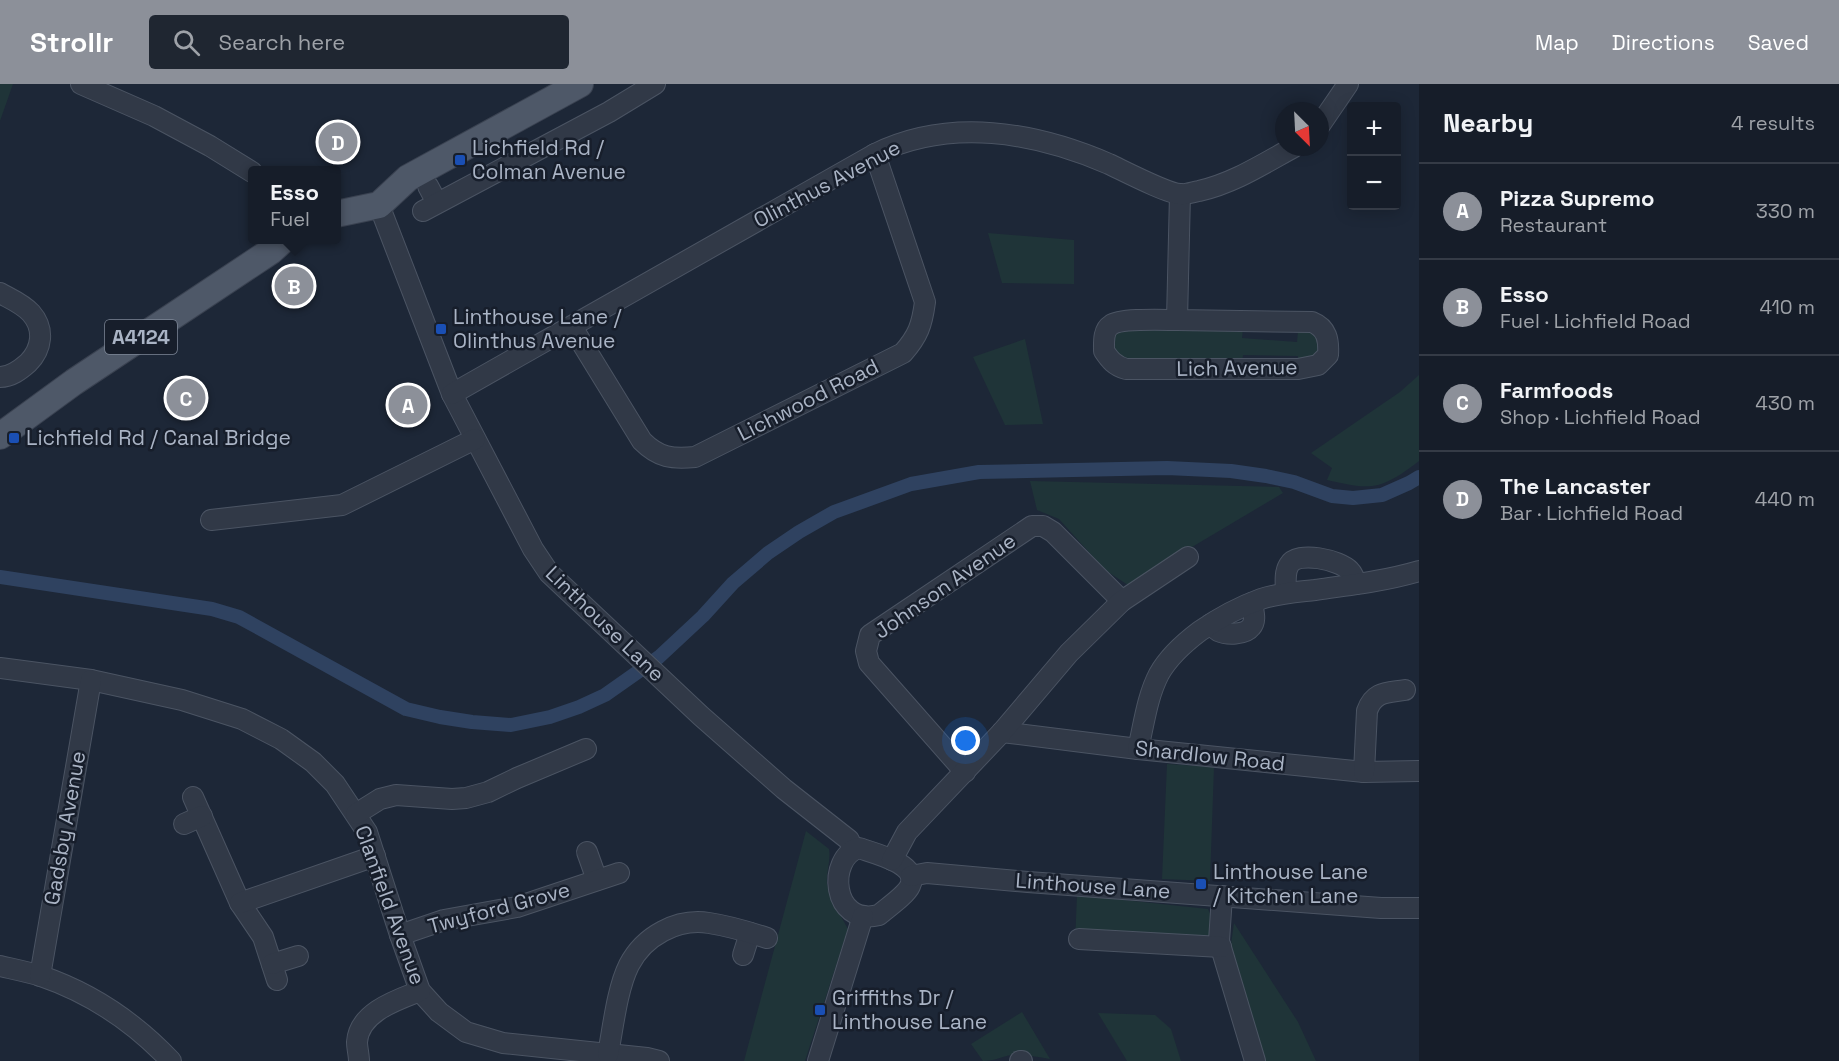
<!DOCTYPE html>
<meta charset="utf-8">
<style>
:root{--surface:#161d29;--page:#1f2631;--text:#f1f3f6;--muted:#9ea2a8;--line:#353b46;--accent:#8c9099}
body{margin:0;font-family:"Space Grotesk",sans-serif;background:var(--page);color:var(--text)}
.controls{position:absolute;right:18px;top:18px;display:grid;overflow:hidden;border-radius:6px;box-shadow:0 3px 15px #0003}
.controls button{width:54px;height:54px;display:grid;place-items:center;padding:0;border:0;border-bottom:2px solid var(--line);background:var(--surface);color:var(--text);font:30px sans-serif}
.compass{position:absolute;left:1275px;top:18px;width:54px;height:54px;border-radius:50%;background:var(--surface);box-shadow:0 3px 15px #0003;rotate:156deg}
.you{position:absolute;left:966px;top:657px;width:21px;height:21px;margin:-15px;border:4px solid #fff;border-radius:50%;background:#1a73e8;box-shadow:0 0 0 9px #1a73e833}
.badge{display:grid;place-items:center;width:39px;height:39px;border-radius:50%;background:var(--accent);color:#fff;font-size:20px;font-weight:700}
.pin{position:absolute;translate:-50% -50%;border:3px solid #fff;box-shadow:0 2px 6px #0006}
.popup{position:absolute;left:248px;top:82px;width:93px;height:78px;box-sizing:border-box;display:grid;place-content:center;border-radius:6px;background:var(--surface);filter:drop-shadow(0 2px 4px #0005);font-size:20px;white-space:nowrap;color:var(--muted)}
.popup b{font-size:22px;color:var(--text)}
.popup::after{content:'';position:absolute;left:50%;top:100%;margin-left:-12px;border:12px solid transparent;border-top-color:var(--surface)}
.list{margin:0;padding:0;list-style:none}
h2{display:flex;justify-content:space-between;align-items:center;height:78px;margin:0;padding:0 24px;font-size:26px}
h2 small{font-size:20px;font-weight:400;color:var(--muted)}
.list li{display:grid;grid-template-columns:39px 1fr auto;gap:18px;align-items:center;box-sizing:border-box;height:96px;padding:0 24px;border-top:2px solid var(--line)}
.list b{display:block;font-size:22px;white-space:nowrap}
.list p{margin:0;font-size:20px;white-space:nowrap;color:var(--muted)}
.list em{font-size:20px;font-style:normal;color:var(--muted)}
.icon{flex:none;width:33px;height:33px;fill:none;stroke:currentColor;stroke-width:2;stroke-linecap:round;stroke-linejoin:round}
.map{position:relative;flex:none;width:1419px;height:977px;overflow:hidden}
header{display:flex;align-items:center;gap:36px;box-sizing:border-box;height:84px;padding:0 30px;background:var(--accent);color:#fff}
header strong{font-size:28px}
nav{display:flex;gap:33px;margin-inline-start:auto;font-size:21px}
.search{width:420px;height:54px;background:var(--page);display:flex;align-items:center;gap:15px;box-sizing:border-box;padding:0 21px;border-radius:6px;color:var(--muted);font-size:22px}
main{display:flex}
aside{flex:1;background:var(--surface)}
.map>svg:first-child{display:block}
.green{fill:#1f3438}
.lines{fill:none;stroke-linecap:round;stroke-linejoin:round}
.canal{stroke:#2f4260;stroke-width:14}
.minor-casing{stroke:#4b5463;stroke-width:22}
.major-casing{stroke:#3a4251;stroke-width:28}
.minor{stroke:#313947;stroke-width:20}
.major{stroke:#4e5868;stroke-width:26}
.transit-dot{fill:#1a4fb4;stroke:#171e2b;stroke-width:2}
.labels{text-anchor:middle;stroke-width:5;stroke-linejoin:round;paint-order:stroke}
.shield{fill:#171e2b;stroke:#7e8797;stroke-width:1.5}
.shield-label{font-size:20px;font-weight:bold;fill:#aab4c5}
.poi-label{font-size:21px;fill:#aab4c5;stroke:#171e2b;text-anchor:start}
.street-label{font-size:21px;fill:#aab4c5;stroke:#171e2b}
</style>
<header>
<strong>Strollr</strong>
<div class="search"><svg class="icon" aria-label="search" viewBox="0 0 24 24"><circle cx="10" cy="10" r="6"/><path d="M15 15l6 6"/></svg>Search here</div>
<nav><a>Map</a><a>Directions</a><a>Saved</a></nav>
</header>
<main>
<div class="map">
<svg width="1419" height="977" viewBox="0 0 1419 977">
<rect width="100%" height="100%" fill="#1d2737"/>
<g class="green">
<polygon points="0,0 13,0 0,37"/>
<polygon points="988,149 1074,156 1074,200 1002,199"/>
<path d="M1243,244l-1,10 55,4 1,-11 17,1 8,21 -25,12v-9l-55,-1 -1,9h-118l-9,-7c-2,-11 -4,-20 5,-28z"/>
<polygon points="1025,255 1043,340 1005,341 973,273"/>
<path d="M1419,291v86c-12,9 -26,20 -41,24 -16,4 -36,-2 -51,-5l5,-12 -21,-15 89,-61z"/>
<polygon points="1030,397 1279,403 1283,409 1128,501 1105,486 1059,435 1037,426"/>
<polygon points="1167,680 1214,683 1210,797 1162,795"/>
<path d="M806,747l23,18c2,12 -3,23 -2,35 3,15 14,32 21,45l-43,132h-61z"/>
<polygon points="1077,811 1208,825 1212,834 1211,868 1075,859"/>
<polygon points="1234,839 1298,938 1316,977 1265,977 1231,860"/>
<path d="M1022,928l28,47c-13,-2 -26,-5 -39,-4 -10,2 -17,6 -28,6l-12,-17z"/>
<polygon points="1098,929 1155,931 1171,945 1181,977 1127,977"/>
</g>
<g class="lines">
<polyline class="canal" points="0,493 212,525 239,533 406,625 440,633 472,638 511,641 550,633 579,623 605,611 659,573 703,532 733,499 768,469 799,448 834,428 911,400 979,388 1167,384 1231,387 1266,392 1294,398 1332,412 1353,414 1382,411 1409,399 1419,393"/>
<defs>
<g id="minor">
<polyline points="81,0 154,32 210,62 252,88"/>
<polyline points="1320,41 1348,0"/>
<polyline points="428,102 437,119"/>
<polyline points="379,121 452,310 533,465 549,489 701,632 784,705 849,756 853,766"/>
<polyline points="423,127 609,28 655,0"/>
<path d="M0,209c11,6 23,11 31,20 14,16 11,36 -3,50 -8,7 -17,14 -28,14"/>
<path d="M1177,236c-13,0 -56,-2 -66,5 -8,5 -7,17 -7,26 6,9 11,15 22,18h172l20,-4 10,-10c1,-15 -1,-27 -16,-33l-135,-2 3,-126"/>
<path d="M572,243l70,114c17,17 30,18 53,16l208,-104c15,-17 19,-28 22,-51l-50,-148"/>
<path d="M452,310l423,-240c75,-37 160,-22 234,10 15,7 59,30 72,30 5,1 12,-2 18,-3 35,-8 64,-27 95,-44"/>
<polyline points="211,436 342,421 475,355"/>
<path d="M1286,509c0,-8 -2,-20 3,-28 8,-15 51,-5 61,6 3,3 5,9 6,13"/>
<path d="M1211,540c2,1 5,6 7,7 9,4 27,4 33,-4 6,-7 2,-16 1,-24"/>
<polyline points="0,584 91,596 182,616 242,635 281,655 313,678 335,700 367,748 400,851 420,907 439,928 466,948 503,959 647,974 659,977"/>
<polyline points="1002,648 1138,665 1364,688 1419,687"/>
<path d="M1138,665c6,-25 9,-52 21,-75 10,-18 25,-31 41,-43 19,-13 39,-24 61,-32 17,-6 36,-7 54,-9 35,-5 70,-9 104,-19"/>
<polyline points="965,688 869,579 866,567 870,551 1032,442 1043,442 1053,448 1122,517"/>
<path d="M1364,688l3,-61c7,-20 20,-18 38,-21"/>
<polyline points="193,713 240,819 263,853 277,896"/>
<polyline points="356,730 380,715 396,711 452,715 466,714 488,708 517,694 586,665"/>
<polyline points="184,740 202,732"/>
<path d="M859,764c14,5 62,16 51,38 -4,9 -23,22 -31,29 -48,12 -52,-58 -20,-67z"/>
<polyline points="587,768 597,796"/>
<polyline points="892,776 907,748 1002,648 1069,569 1122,517 1188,473"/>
<polyline points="911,792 927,789 1028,798 1381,824 1419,824"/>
<polyline points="1222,812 1219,857 1255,977"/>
<polyline points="240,819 375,772"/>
<polyline points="400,851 444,836 517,823 619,789"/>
<polyline points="1079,855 1221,863"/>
<polyline points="743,871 750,849"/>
<polyline points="272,880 298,872"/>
<path d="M0,882c13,3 28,6 41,10 50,17 94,47 130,85"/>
<polyline points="40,892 91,596"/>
<path d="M608,970c5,-26 9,-65 21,-89 15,-29 48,-47 80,-42 20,3 40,9 58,15"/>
<path d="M359,977c0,-6 -2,-13 -2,-19 2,-30 40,-42 63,-51"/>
<polyline points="818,977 863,832"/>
<polyline points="1020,977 1022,977"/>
</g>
<g id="major">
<polyline points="336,130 379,121 408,94 580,0"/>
<polyline points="0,352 74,298 271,167 283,156"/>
</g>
</defs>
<use href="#minor" class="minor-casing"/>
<use href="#major" class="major-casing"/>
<use href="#minor" class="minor"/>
<use href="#major" class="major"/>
</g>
<g class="transit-dot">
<rect x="454" y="70" width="12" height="12" rx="3"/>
<rect x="435" y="239" width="12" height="12" rx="3"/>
<rect x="8" y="348" width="12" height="12" rx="3"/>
<rect x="1195" y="794" width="12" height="12" rx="3"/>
<rect x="814" y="920" width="12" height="12" rx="3"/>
</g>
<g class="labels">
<rect class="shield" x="105" y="236" width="72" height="34" rx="4.5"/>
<g class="shield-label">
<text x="141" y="260">A4124</text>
</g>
<g class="poi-label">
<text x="472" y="71">Lichfield Rd /<tspan x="472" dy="24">Colman Avenue</tspan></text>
<text x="453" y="240">Linthouse Lane /<tspan x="453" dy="24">Olinthus Avenue</tspan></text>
<text x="26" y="361">Lichfield Rd / Canal Bridge</text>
<text x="1213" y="795">Linthouse Lane<tspan x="1213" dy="24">/ Kitchen Lane</tspan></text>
<text x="832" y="921">Griffiths Dr /<tspan x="832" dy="24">Linthouse Lane</tspan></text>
</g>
<g class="street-label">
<text transform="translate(827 100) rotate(-28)" y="7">Olinthus Avenue</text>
<text transform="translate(1237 284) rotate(-1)" y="7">Lich Avenue</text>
<text transform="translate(808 316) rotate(-27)" y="7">Lichwood Road</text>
<text transform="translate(945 502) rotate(-35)" y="7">Johnson Avenue</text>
<text transform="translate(605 540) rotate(44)" y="7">Linthouse Lane</text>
<text transform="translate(1210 672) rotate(6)" y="7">Shardlow Road</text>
<text transform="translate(65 744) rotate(-80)" y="7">Gadsby Avenue</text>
<text transform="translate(1093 802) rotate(4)" y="7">Linthouse Lane</text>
<text transform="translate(390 821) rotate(70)" y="7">Clanfield Avenue</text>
<text transform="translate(499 824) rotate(-15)" y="7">Twyford Grove</text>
</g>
</g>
</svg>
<div class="controls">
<button>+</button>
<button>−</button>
</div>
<svg class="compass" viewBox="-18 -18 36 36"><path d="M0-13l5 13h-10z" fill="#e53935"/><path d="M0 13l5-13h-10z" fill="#9ea2a8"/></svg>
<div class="you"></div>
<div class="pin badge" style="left:408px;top:321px">A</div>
<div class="pin badge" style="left:294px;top:202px">B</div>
<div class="popup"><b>Esso</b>Fuel</div>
<div class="pin badge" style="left:186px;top:314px">C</div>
<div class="pin badge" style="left:338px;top:58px">D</div>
</div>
<aside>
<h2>Nearby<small>4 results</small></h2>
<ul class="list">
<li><span class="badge">A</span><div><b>Pizza Supremo</b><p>Restaurant</p></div><em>330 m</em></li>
<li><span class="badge">B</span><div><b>Esso</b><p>Fuel · Lichfield Road</p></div><em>410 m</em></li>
<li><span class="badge">C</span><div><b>Farmfoods</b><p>Shop · Lichfield Road</p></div><em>430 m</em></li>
<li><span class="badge">D</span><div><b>The Lancaster</b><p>Bar · Lichfield Road</p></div><em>440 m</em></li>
</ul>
</aside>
</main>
